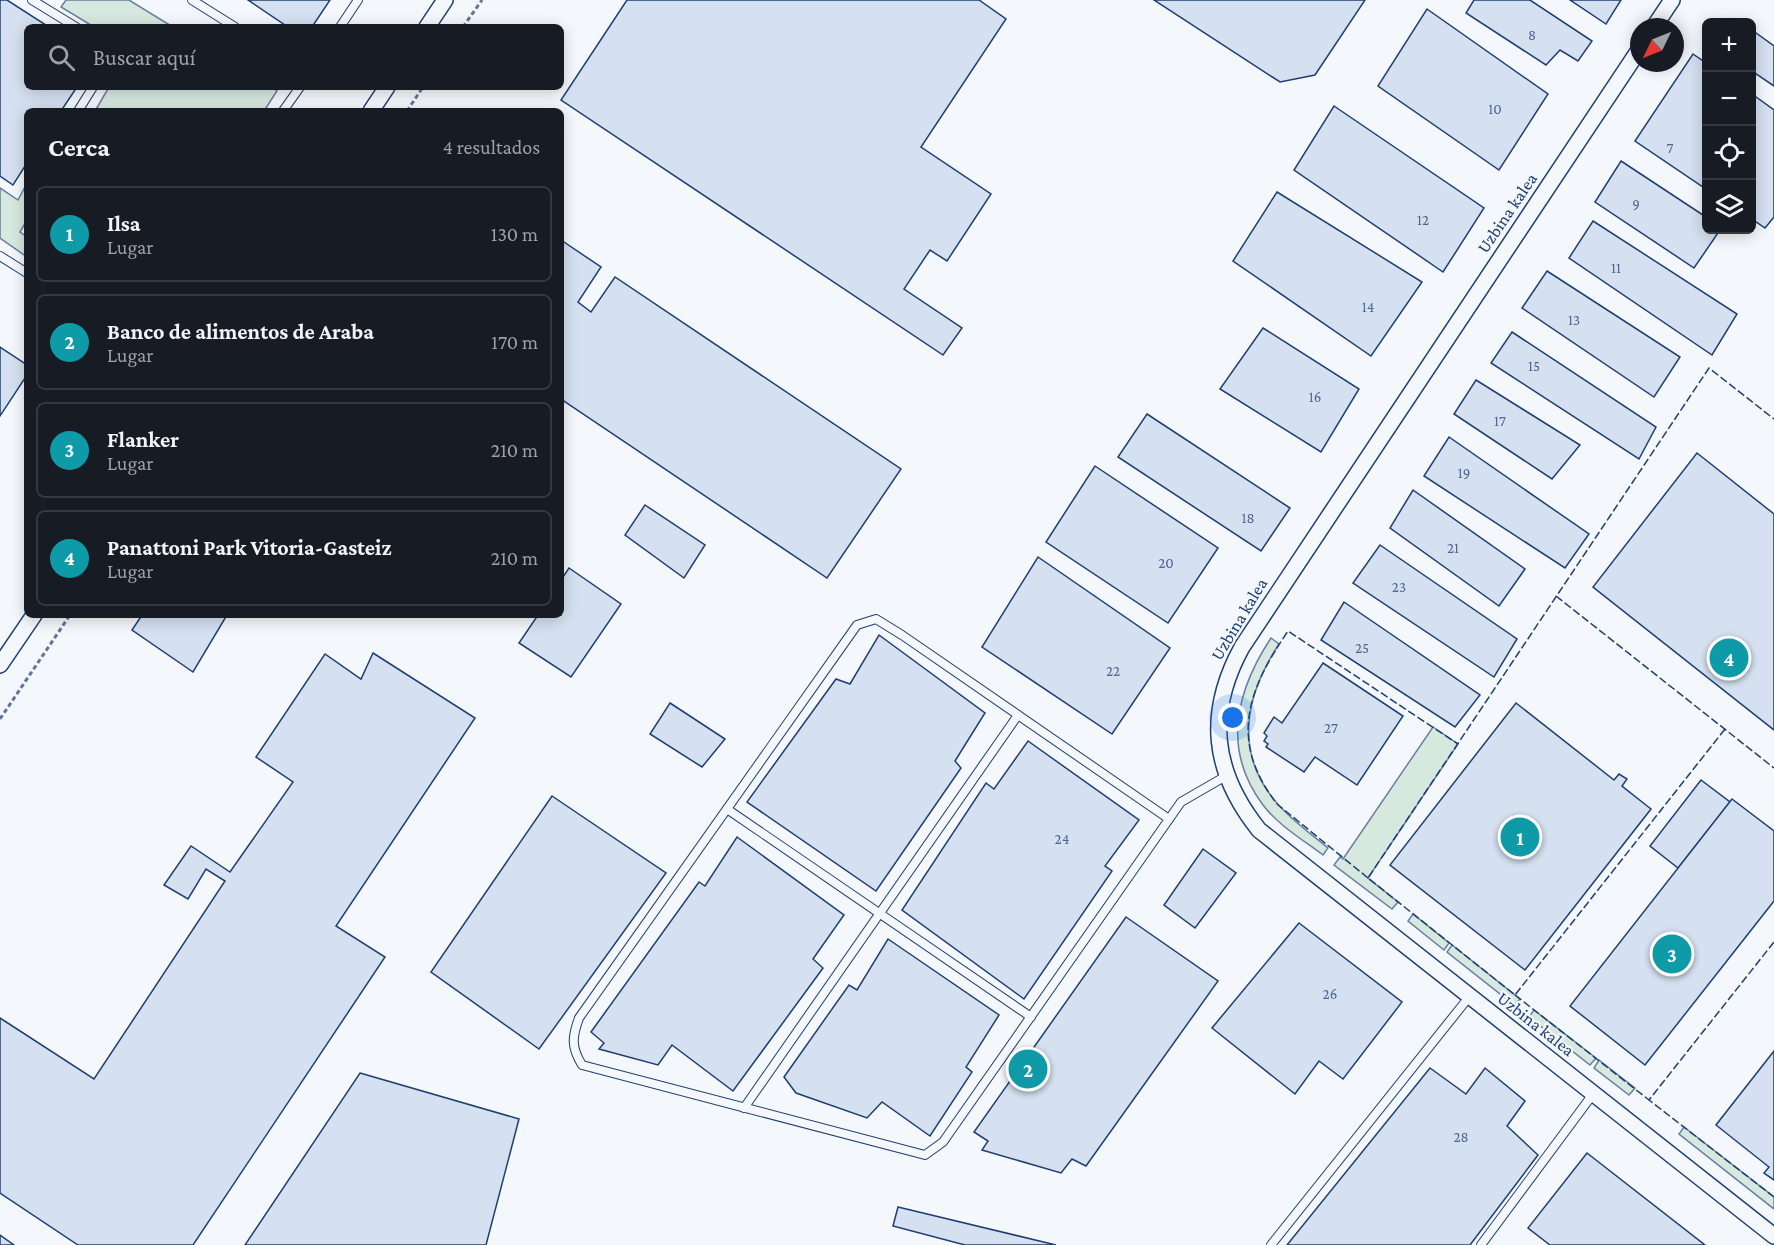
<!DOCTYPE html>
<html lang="es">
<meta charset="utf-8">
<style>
:root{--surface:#171b24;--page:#242831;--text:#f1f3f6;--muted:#9ea1a6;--line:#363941;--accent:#c62828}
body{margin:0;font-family:"Crimson Pro",serif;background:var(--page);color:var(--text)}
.controls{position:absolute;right:18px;top:18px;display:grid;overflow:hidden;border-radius:9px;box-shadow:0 3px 15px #0003}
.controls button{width:54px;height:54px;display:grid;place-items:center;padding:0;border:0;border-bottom:2px solid var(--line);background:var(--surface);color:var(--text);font:30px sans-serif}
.compass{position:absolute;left:1630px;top:18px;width:54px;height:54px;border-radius:50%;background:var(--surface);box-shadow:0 3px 15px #0003;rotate:227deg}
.you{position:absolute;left:1233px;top:718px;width:21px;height:21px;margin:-15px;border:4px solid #fff;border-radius:50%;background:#1a73e8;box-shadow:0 0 0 9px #1a73e833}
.badge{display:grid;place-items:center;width:39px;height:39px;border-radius:50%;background:var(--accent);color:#fff;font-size:20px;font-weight:700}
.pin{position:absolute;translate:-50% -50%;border:3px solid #fff;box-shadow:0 2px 6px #0006}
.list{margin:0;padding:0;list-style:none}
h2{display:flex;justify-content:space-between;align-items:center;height:78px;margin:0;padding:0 24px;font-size:26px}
h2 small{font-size:20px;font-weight:400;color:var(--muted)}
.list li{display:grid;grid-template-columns:39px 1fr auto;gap:18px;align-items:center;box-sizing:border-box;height:96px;margin:0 12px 12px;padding:0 12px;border:2px solid var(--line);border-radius:9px}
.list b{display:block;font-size:22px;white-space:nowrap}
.list p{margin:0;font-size:20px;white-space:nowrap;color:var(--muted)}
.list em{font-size:20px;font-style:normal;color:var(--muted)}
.icon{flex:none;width:33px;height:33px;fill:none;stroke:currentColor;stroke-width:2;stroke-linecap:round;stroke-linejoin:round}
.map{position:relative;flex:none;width:1774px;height:1245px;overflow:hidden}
.search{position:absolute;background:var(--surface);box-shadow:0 3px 15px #0003;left:24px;top:24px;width:540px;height:66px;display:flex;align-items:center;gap:15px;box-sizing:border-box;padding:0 21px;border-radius:9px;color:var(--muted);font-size:22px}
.panel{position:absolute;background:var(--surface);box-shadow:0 3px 15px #0003;left:24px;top:108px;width:540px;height:510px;border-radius:9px}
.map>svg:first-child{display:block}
.green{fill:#d7e8df;stroke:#687fa3;stroke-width:1.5}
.building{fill:#d5e0f0;stroke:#1d3f73;stroke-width:1.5}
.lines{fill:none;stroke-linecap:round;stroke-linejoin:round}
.service-casing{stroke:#1d3f73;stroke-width:10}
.minor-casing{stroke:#1d3f73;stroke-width:18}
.path{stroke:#5e769c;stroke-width:3;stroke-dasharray:4.5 3;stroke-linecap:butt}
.service{stroke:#f4f7fb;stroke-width:8}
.minor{stroke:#f4f7fb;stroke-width:15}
.fence{stroke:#1d3f73;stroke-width:1.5;stroke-dasharray:8 3;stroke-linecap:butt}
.labels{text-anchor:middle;stroke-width:4.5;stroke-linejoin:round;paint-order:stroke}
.number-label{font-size:15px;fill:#4b6792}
.street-label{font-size:18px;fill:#1d3f73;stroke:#f4f7fb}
</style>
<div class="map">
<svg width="1774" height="1245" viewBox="0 0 1774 1245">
<rect width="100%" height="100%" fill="#f4f7fb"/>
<g class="green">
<polygon points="66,0 129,0 173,27 94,27 61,7"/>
<polygon points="109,87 271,87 277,91 264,111 95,111"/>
<polygon points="27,183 27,220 20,232 27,237 27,257 0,238 0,188 18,200"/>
<path d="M1271,638l8,6c-33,50 -46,108 -3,158 14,17 35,32 52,46l-5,7c-20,-15 -45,-30 -60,-50 -42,-56 -27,-114 8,-167z"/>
<polygon points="1433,727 1458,744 1368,878 1398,902 1392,909 1334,865 1340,857 1343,859"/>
<polygon points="1413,914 1449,943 1444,950 1408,921"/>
<polygon points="1452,945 1515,995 1520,999 1514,1005 1447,952"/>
<polygon points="1534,1010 1596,1058 1590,1065 1529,1017"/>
<polygon points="1599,1060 1635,1088 1629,1095 1594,1068"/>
<polygon points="1684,1127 1774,1197 1774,1209 1679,1134"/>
</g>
<g class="building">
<polygon points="0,0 7,0 49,27 27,27 27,87 77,87 61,111 27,111 27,163 13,185 0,176"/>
<polygon points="248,0 330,0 312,27 288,27"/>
<polygon points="627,0 979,0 1006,19 921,147 991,194 947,261 930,250 904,289 962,328 943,355 561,100"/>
<polygon points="1154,0 1365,0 1315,75 1280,82"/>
<polygon points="1474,0 1530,0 1592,41 1578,61 1560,50 1546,65 1466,13"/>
<polygon points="1570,0 1621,0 1606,24"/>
<polygon points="1427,9 1548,94 1499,170 1378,86"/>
<polygon points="1752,30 1774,46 1774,86 1752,71"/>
<polygon points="1693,54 1706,63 1706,189 1635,141"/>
<polygon points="1752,94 1774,110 1774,217 1765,228 1752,219"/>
<polygon points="1334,106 1484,208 1443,272 1294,170"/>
<polygon points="1621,161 1706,217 1706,230 1720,230 1694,268 1595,202"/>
<polygon points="1277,192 1422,282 1371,356 1233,261"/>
<polygon points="1593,221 1737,314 1712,355 1569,258"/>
<polygon points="561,240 601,267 578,302 591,312 615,277 901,469 827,578 561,399"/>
<polygon points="1547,271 1680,357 1654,397 1522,308"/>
<polygon points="1263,328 1359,389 1321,452 1220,389"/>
<polygon points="1512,332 1656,427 1639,459 1491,363"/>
<polygon points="0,347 27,365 27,375 0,416"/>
<polygon points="1476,380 1580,445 1552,479 1454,414"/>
<polygon points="1147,414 1290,508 1261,551 1118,457"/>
<polygon points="1449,437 1589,534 1565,568 1424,476"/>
<polygon points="1697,453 1774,514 1774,730 1593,587"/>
<polygon points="1095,466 1218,548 1168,623 1046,542"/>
<polygon points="1413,490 1525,569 1499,606 1390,528"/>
<polygon points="645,505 705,545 684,578 625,535"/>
<polygon points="1380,545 1517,639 1494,677 1353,583"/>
<polygon points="1038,557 1170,648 1112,734 982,647"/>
<polygon points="569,568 621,604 571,677 519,643 538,615 561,615 561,580"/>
<polygon points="1344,602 1480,695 1455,727 1321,640"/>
<polygon points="142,615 227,615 193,672 132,630"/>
<polygon points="879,635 985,713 955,761 961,768 876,891 747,802 836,679 850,684"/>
<polygon points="373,653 475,718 336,926 385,957 193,1245 78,1245 0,1193 0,1018 94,1079 225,881 206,869 188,899 164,885 191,846 230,872 293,782 256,757 325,654 361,679"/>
<polygon points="1323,663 1403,716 1357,785 1315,757 1304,772 1266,747 1268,744 1264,741 1267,736 1264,733 1274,717 1282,723"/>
<polygon points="670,703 725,739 702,767 650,734"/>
<polygon points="1516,703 1614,780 1619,774 1627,779 1622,786 1651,809 1525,970 1390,865"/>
<polygon points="1028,741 1139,820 1105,866 1112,871 1024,999 902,910 986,783 994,789"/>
<polygon points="1701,780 1730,802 1678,868 1650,846"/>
<polygon points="552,796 666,873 539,1049 431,972"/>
<polygon points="1732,799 1774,831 1774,901 1645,1065 1570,1006"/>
<polygon points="737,837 844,915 813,959 823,968 733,1091 672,1045 658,1065 599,1049 604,1043 591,1032 699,882 705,886"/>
<polygon points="1203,849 1236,873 1195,928 1164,905"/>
<polygon points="1126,917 1218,981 1086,1166 1072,1159 1061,1173 982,1150 988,1141 974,1132"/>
<polygon points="1299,923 1402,1002 1343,1079 1319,1061 1295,1094 1212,1028"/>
<polygon points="888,939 999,1015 966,1067 972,1072 930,1136 882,1102 867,1118 796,1093 784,1077 849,985 857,990"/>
<polygon points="1774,1051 1774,1180 1764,1173 1769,1167 1716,1125"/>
<polygon points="1025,1053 1045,1067 1033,1083 1012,1071"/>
<polygon points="1430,1068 1466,1094 1485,1068 1525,1101 1507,1126 1538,1155 1470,1245 1287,1245"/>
<polygon points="360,1073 519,1119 486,1245 245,1245"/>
<polygon points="1587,1153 1705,1245 1550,1245 1528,1228"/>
<polygon points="898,1207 1056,1245 965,1245 893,1226"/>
<polygon points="0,1235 14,1245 0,1245"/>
</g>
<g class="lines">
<defs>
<g id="service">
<polyline points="32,0 76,27"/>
<polyline points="192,0 235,27"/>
<polyline points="340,27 358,0"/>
<polyline points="78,111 93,87"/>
<polyline points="283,111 300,87"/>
<polyline points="0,256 27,273"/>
<polyline points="727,809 1031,1017"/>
<path d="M1169,819l-267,-184 -26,-16 -19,6 -278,393c-7,19 -8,29 3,47l343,90 18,-13 238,-340 45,-26"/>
<polyline points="744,1108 1018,715"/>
<polyline points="1271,1245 1469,997"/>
<polyline points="1481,1245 1593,1094"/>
</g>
<g id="minor">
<polyline points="427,27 445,0"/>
<polyline points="1654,27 1672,0"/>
<path d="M1639,50l-397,597c-36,66 -30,124 17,183l515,406"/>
<polyline points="371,111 387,87"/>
<polyline points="0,665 34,615"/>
</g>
</defs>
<use href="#service" class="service-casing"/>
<use href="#minor" class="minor-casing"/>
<g class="path">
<polyline points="463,27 482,0"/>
<polyline points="407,111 423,87"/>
<polyline points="0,719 70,615"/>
</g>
<use href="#service" class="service"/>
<use href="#minor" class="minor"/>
<g class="fence">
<polyline points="1556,596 1774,768"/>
<polyline points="1725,729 1515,995 1368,878 1709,368 1774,419"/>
<path d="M1368,878l-91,-74c-49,-64 -29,-114 11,-173l170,113"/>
<polyline points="1774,942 1649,1100 1774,1197"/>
<polyline points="1515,995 1649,1100"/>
</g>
</g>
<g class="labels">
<g class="number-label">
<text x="1532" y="40">8</text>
<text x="1495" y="114">10</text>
<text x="1670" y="153">7</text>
<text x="1636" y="209">9</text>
<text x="1423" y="225">12</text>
<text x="1616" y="273">11</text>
<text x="1368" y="312">14</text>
<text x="1574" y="325">13</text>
<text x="1534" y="371">15</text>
<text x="1315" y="402">16</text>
<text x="1500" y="426">17</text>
<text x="1464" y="478">19</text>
<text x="1248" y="523">18</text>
<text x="1453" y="553">21</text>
<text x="1166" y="568">20</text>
<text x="1399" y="592">23</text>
<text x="1362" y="653">25</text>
<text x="1113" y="676">22</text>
<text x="1331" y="733">27</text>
<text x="1062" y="844">24</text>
<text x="1330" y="999">26</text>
<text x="1461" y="1142">28</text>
</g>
<g class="street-label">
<text transform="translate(1507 213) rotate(-56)" y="6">Uzbina kalea</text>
<text transform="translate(1239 619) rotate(-59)" y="6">Uzbina kalea</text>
<text transform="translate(1536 1024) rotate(38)" y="6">Uzbina kalea</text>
</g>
</g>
</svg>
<div class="controls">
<button>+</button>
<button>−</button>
<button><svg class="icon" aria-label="locate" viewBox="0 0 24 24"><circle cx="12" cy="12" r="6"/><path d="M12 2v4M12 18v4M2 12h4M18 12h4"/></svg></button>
<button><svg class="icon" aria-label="layers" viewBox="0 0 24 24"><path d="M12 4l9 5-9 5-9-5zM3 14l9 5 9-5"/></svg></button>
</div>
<svg class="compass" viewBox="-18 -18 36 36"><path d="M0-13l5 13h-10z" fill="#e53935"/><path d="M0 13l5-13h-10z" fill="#9ea1a6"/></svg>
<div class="you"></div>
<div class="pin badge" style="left:1520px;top:837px;background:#0f9aa8">1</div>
<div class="pin badge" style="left:1028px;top:1069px;background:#0f9aa8">2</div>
<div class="pin badge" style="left:1672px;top:954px;background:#0f9aa8">3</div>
<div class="pin badge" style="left:1729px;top:658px;background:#0f9aa8">4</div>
<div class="search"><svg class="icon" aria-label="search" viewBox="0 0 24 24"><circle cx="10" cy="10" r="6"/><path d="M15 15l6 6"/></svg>Buscar aquí</div>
<section class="panel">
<h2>Cerca<small>4 resultados</small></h2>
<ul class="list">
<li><span class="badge" style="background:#0f9aa8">1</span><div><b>Ilsa</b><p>Lugar</p></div><em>130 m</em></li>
<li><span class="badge" style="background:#0f9aa8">2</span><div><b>Banco de alimentos de Araba</b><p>Lugar</p></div><em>170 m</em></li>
<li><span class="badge" style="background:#0f9aa8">3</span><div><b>Flanker</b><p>Lugar</p></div><em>210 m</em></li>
<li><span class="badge" style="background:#0f9aa8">4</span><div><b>Panattoni Park Vitoria-Gasteiz</b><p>Lugar</p></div><em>210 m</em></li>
</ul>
</section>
</div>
